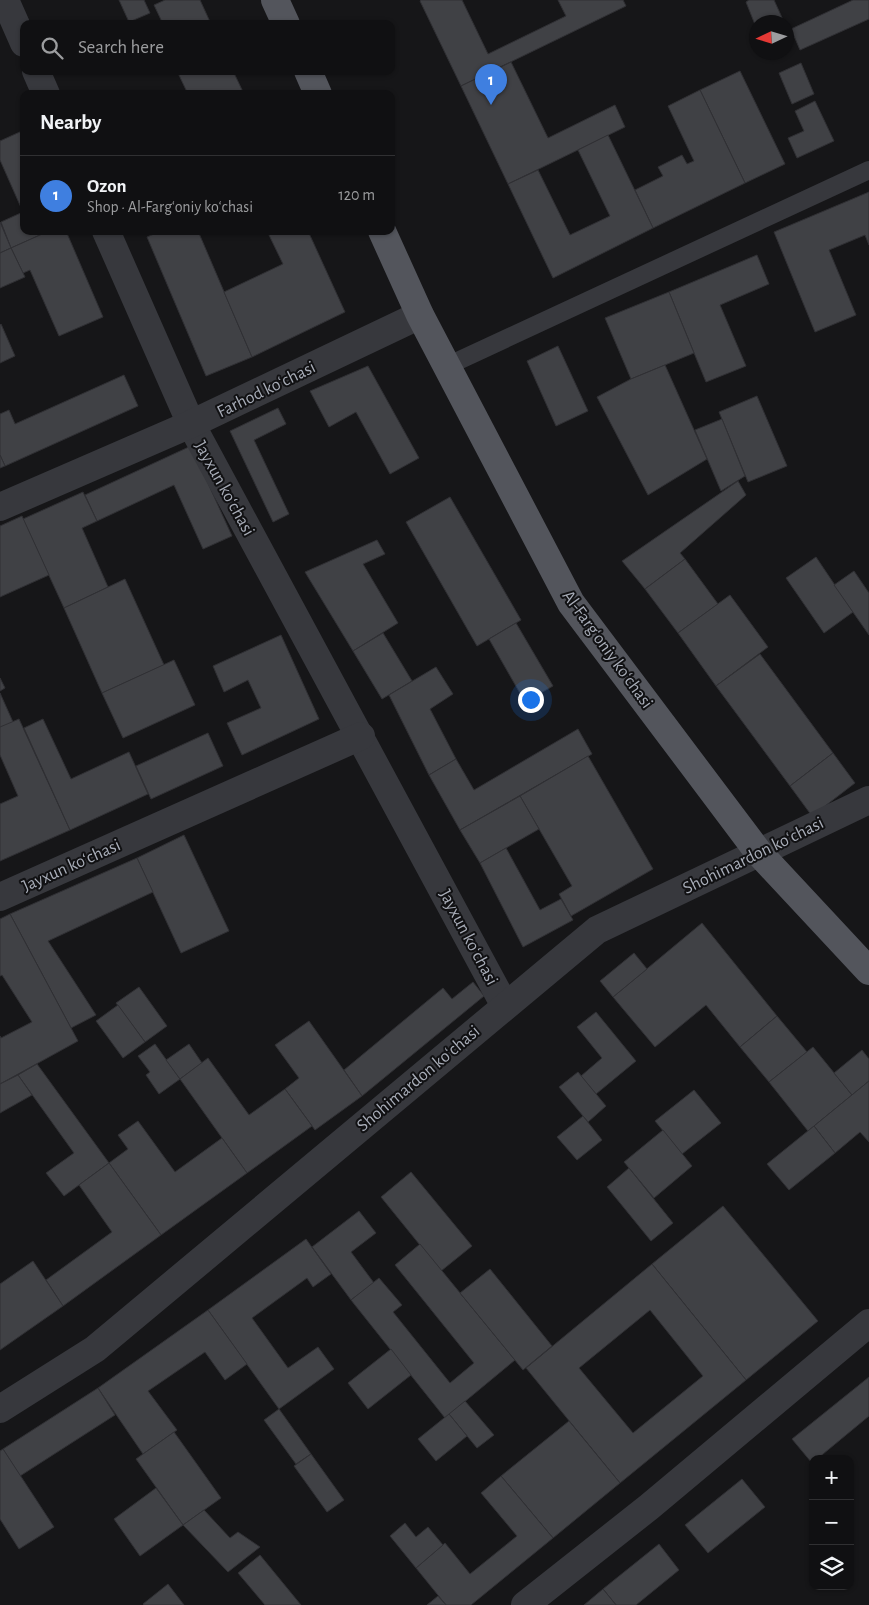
<!DOCTYPE html>
<meta charset="utf-8">
<style>
:root{--surface:#101012;--page:#1e1e20;--text:#f1f3f6;--muted:#9c9d9f;--line:#303032;--accent:#d93025}
body{margin:0;font-family:"Alegreya Sans",sans-serif;background:var(--page);color:var(--text)}
.controls{position:absolute;right:15px;bottom:15px;display:grid;overflow:hidden;border-radius:10px;box-shadow:0 1px 4px #0004}
.controls button{width:45px;height:45px;display:grid;place-items:center;padding:0;border:0;border-bottom:1px solid var(--line);background:var(--surface);color:var(--text);font:25px sans-serif}
.compass{position:absolute;left:749px;top:15px;width:45px;height:45px;border-radius:50%;background:var(--surface);box-shadow:0 1px 4px #0004;rotate:266deg}
.you{position:absolute;left:530px;top:699px;width:18px;height:18px;margin:-12px;border:4px solid #fff;border-radius:50%;background:#1a73e8;box-shadow:0 0 0 8px #1a73e833}
.badge{display:grid;place-items:center;width:32px;height:32px;border-radius:50%;background:var(--accent);color:#fff;font-size:16px;font-weight:700}
.pin{position:absolute;translate:-50% -41px;filter:drop-shadow(0 1px 2px #0008)}
.pin::after{content:'';position:absolute;top:26px;width:18px;height:15px;background:inherit;clip-path:polygon(0 0,100% 0,50% 100%)}
.list{margin:0;padding:0;list-style:none}
h2{display:flex;justify-content:space-between;align-items:center;height:65px;margin:0;padding:0 20px;font-size:21px}
h2 small{font-size:16px;font-weight:400;color:var(--muted)}
.list li{display:grid;grid-template-columns:32px 1fr auto;gap:15px;align-items:center;box-sizing:border-box;height:80px;padding:0 20px;border-top:1px solid var(--line)}
.list b{display:block;font-size:19px;white-space:nowrap}
.list p{margin:0;font-size:16px;white-space:nowrap;color:var(--muted)}
.list em{font-size:16px;font-style:normal;color:var(--muted)}
.icon{flex:none;width:28px;height:28px;fill:none;stroke:currentColor;stroke-width:2;stroke-linecap:round;stroke-linejoin:round}
.map{position:relative;flex:none;width:869px;height:1605px;overflow:hidden}
.search{position:absolute;background:var(--surface);box-shadow:0 1px 4px #0004;left:20px;top:20px;width:375px;height:55px;display:flex;align-items:center;gap:12px;box-sizing:border-box;padding:0 18px;border-radius:10px;color:var(--muted);font-size:19px}
.panel{position:absolute;background:var(--surface);box-shadow:0 1px 4px #0004;left:20px;top:90px;width:375px;height:145px;border-radius:10px}
.map>svg:first-child{display:block}
.building{fill:#404145;stroke:#303034;fill-rule:evenodd}
.lines{fill:none;stroke-linecap:round;stroke-linejoin:round}
.lane{stroke:#37383d;stroke-width:18}
.street{stroke:#37383d;stroke-width:28}
.primary{stroke:#53555c;stroke-width:28}
.labels{text-anchor:middle;stroke-width:4;stroke-linejoin:round;paint-order:stroke}
.street-label{font-size:18px;fill:#a8adb8;stroke:#111113}
</style>
<div class="map">
<svg width="869" height="1605" viewBox="0 0 869 1605">
<rect width="100%" height="100%" fill="#161618"/>
<g class="building">
<polygon points="119,0 144,0 150,13 129,22"/>
<polygon points="165,0 200,0 211,24 163,24 154,5"/>
<polygon points="421,0 462,0 488,54 566,16 558,0 623,0 626,6 461,86 420,1"/>
<polygon points="749,0 774,0 784,22 756,22 756,27 746,2"/>
<polygon points="853,0 869,0 869,19 800,50 791,29"/>
<polygon points="511,62 548,138 615,105 625,127 508,184 461,86"/>
<polygon points="801,63 814,94 792,104 779,73"/>
<polygon points="177,71 233,71 244,94 188,94"/>
<polygon points="740,71 785,164 745,183 700,90"/>
<polygon points="700,90 745,183 653,228 635,190 663,176 658,167 682,155 687,164 694,161 668,106"/>
<polygon points="815,101 834,141 797,158 788,138 804,131 795,111"/>
<polygon points="22,131 24,135 24,231 49,231 11,248 1,222 23,212 0,160 0,141"/>
<polygon points="608,135 653,228 553,278 508,184 538,170 570,235 610,216 578,150"/>
<polygon points="869,192 869,245 865,235 829,250 856,315 815,332 774,232"/>
<polygon points="0,222 11,248 0,253"/>
<polygon points="49,231 66,231 103,317 59,336 30,270 23,273 11,248"/>
<polygon points="161,231 198,231 252,357 206,376 147,237"/>
<polygon points="267,231 308,231 345,312 252,357 224,292 283,264"/>
<polygon points="11,248 25,277 0,288 0,253"/>
<polygon points="757,255 769,284 720,305 746,366 706,382 669,292"/>
<polygon points="669,292 694,353 631,379 605,318"/>
<polygon points="1,324 15,356 0,363 0,325"/>
<polygon points="558,346 588,411 556,426 527,361"/>
<polygon points="665,365 707,459 648,495 597,397 631,379"/>
<polygon points="368,366 419,458 390,474 356,412 329,427 310,391"/>
<polygon points="124,375 138,406 5,466 0,455 0,414 9,410 15,424"/>
<polygon points="757,396 787,466 748,482 719,412"/>
<polygon points="278,408 286,424 254,440 289,514 273,522 230,431"/>
<polygon points="722,419 745,476 721,491 695,430"/>
<polygon points="191,446 232,536 203,549 174,485 97,521 85,495"/>
<polygon points="0,455 5,466 0,468"/>
<polygon points="738,481 746,495 680,553 685,559 645,589 622,561"/>
<polygon points="83,492 97,521 82,528 108,587 64,608 23,519"/>
<polygon points="450,497 521,620 477,646 406,522"/>
<polygon points="22,516 49,575 0,597 0,526"/>
<polygon points="377,540 385,554 363,564 398,623 353,651 305,572"/>
<polygon points="816,557 853,612 824,633 786,578"/>
<polygon points="685,559 718,604 678,633 645,589"/>
<polygon points="854,571 869,593 869,635 834,585"/>
<polygon points="125,579 164,665 102,693 64,608"/>
<polygon points="730,595 768,647 716,686 678,633"/>
<polygon points="516,623 553,686 525,702 489,639"/>
<polygon points="383,633 412,681 382,699 353,651"/>
<polygon points="281,635 319,719 242,755 227,723 261,708 248,680 224,692 213,666"/>
<polygon points="760,654 833,753 790,786 716,686"/>
<polygon points="174,660 195,705 123,738 102,693"/>
<polygon points="436,667 453,694 430,709 456,759 429,775 389,695"/>
<polygon points="0,678 5,688 0,691"/>
<polygon points="0,693 13,722 0,728"/>
<polygon points="19,719 70,830 0,861 0,804 18,796 0,755 0,727"/>
<polygon points="43,719 71,779 129,752 148,794 70,830 24,728"/>
<polygon points="578,729 592,754 460,830 429,775 456,759 474,790"/>
<polygon points="208,733 223,766 151,799 136,766"/>
<polygon points="833,753 855,783 812,816 790,786"/>
<polygon points="588,756 653,869 571,916 559,894 572,886 520,796"/>
<polygon points="520,796 539,829 480,863 460,830"/>
<polygon points="184,835 229,931 181,953 137,858"/>
<polygon points="506,848 540,910 561,899 573,920 523,947 480,863"/>
<polygon points="137,858 153,892 48,941 96,1015 71,1028 10,914"/>
<polygon points="10,914 78,1041 0,1084 0,1036 1,1038 32,1022 2,975 0,976 0,919"/>
<polygon points="702,923 777,1016 740,1047 706,1005 655,1047 613,997"/>
<polygon points="634,953 647,969 613,997 600,981"/>
<polygon points="473,982 484,996 362,1096 344,1070 443,988 452,999"/>
<polygon points="139,987 167,1026 145,1042 116,1003"/>
<polygon points="118,1005 145,1042 123,1058 96,1021"/>
<polygon points="596,1012 636,1061 596,1094 581,1076 602,1058 577,1027"/>
<polygon points="777,1016 807,1052 769,1082 740,1047"/>
<polygon points="309,1021 362,1096 315,1130 285,1089 299,1078 275,1045"/>
<polygon points="155,1044 180,1079 159,1094 146,1075 150,1072 138,1056"/>
<polygon points="189,1044 202,1063 180,1079 166,1060"/>
<polygon points="813,1047 852,1095 808,1131 769,1082"/>
<polygon points="862,1050 869,1059 869,1081 852,1095 834,1073"/>
<polygon points="208,1058 249,1115 285,1089 312,1126 247,1173 180,1079"/>
<polygon points="37,1064 109,1163 64,1196 46,1173 74,1153 18,1075"/>
<polygon points="578,1072 606,1106 588,1122 559,1087"/>
<polygon points="18,1075 32,1095 0,1113 0,1084"/>
<polygon points="869,1081 869,1142 860,1132 835,1153 814,1126"/>
<polygon points="694,1090 721,1123 682,1154 655,1121"/>
<polygon points="583,1116 602,1140 577,1160 557,1137"/>
<polygon points="138,1121 175,1172 222,1138 247,1173 161,1235 109,1163 128,1149 118,1135"/>
<polygon points="814,1126 835,1153 789,1190 767,1164"/>
<polygon points="663,1130 692,1166 654,1198 624,1162"/>
<polygon points="109,1163 161,1235 63,1306 46,1280 112,1232 79,1185"/>
<polygon points="629,1168 673,1223 651,1241 607,1187"/>
<polygon points="411,1172 472,1246 441,1271 381,1197"/>
<polygon points="723,1206 818,1321 746,1380 652,1264"/>
<polygon points="359,1211 376,1233 351,1252 374,1283 351,1300 312,1247"/>
<polygon points="306,1239 331,1274 313,1287 307,1278 252,1318 288,1368 318,1347 334,1369 279,1409 208,1310"/>
<polygon points="420,1244 515,1360 445,1418 351,1300 379,1278 402,1305 393,1312 450,1383 474,1363 395,1265"/>
<polygon points="33,1261 63,1306 0,1350 0,1284"/>
<path d="M652,1264l94,116 -126,103 -94,-115zM650,1310l53,66 -70,57 -54,-65z"/>
<polygon points="490,1269 552,1346 523,1370 460,1293"/>
<polygon points="208,1310 247,1364 225,1380 205,1352 148,1391 177,1430 143,1454 98,1388"/>
<polygon points="391,1349 411,1375 368,1409 348,1383"/>
<polygon points="869,1377 869,1416 817,1459 813,1459 812,1463 792,1439"/>
<polygon points="98,1388 115,1415 20,1476 3,1449"/>
<polygon points="465,1401 494,1435 477,1448 449,1414"/>
<polygon points="279,1409 311,1454 296,1464 264,1420"/>
<polygon points="449,1414 467,1436 436,1461 418,1439"/>
<polygon points="569,1421 620,1483 553,1538 501,1476"/>
<polygon points="174,1432 221,1498 183,1525 136,1459"/>
<polygon points="3,1449 54,1527 19,1549 0,1519 0,1451"/>
<polygon points="311,1454 344,1500 327,1512 294,1466"/>
<polygon points="501,1476 553,1538 471,1605 446,1605 416,1568 445,1543 470,1574 517,1536 481,1493"/>
<polygon points="742,1479 765,1507 708,1553 685,1525"/>
<polygon points="156,1488 183,1525 140,1556 114,1519"/>
<polygon points="204,1510 230,1538 238,1532 260,1547 228,1572 183,1525"/>
<polygon points="405,1523 416,1537 428,1527 443,1545 416,1568 390,1536"/>
<polygon points="659,1544 679,1570 636,1605 616,1605 603,1589"/>
<polygon points="260,1555 301,1605 265,1605 238,1573"/>
<polygon points="168,1584 184,1605 144,1605 143,1604"/>
<polygon points="603,1589 616,1605 584,1605"/>
<polygon points="438,1596 446,1605 427,1605"/>
</g>
<g class="lines">
<polyline class="lane" points="447,366 869,170"/>
<g class="street">
<polyline points="5,0 24,43"/>
<polyline points="36,71 46,94"/>
<polyline points="106,231 191,424 505,1006"/>
<polyline points="0,507 191,424 420,315"/>
<polyline points="0,897 361,736"/>
<polyline points="0,1409 95,1349 597,930 869,800"/>
<polyline points="525,1605 649,1507 869,1323"/>
</g>
<g class="primary">
<polyline points="275,0 286,24"/>
<polyline points="308,71 318,94"/>
<polyline points="382,231 420,315 571,603 759,853 869,971"/>
</g>
</g>
<g class="labels">
<g class="street-label">
<text transform="translate(266 389) rotate(-26)" y="6">Farhod koʻchasi</text>
<text transform="translate(225 488) rotate(61)" y="6">Jayxun koʻchasi</text>
<text transform="translate(608 649) rotate(54)" y="6">Al-Fargʻoniy koʻchasi</text>
<text transform="translate(753 855) rotate(-26)" y="6">Shohimardon koʻchasi</text>
<text transform="translate(71 865) rotate(-24)" y="6">Jayxun koʻchasi</text>
<text transform="translate(469 937) rotate(62)" y="6">Jayxun koʻchasi</text>
<text transform="translate(418 1078) rotate(-40)" y="6">Shohimardon koʻchasi</text>
</g>
</g>
</svg>
<div class="controls">
<button>+</button>
<button>−</button>
<button><svg class="icon" aria-label="layers" viewBox="0 0 24 24"><path d="M12 4l9 5-9 5-9-5zM3 14l9 5 9-5"/></svg></button>
</div>
<svg class="compass" viewBox="-18 -18 36 36"><path d="M0-13l5 13h-10z" fill="#e53935"/><path d="M0 13l5-13h-10z" fill="#9c9d9f"/></svg>
<div class="you"></div>
<div class="pin badge" style="left:491px;top:105px;background:#3f7fe0">1</div>
<div class="search"><svg class="icon" aria-label="search" viewBox="0 0 24 24"><circle cx="10" cy="10" r="6"/><path d="M15 15l6 6"/></svg>Search here</div>
<section class="panel">
<h2>Nearby<small></small></h2>
<ul class="list">
<li><span class="badge" style="background:#3f7fe0">1</span><div><b>Ozon</b><p>Shop · Al-Fargʻoniy koʻchasi</p></div><em>120 m</em></li>
</ul>
</section>
</div>
